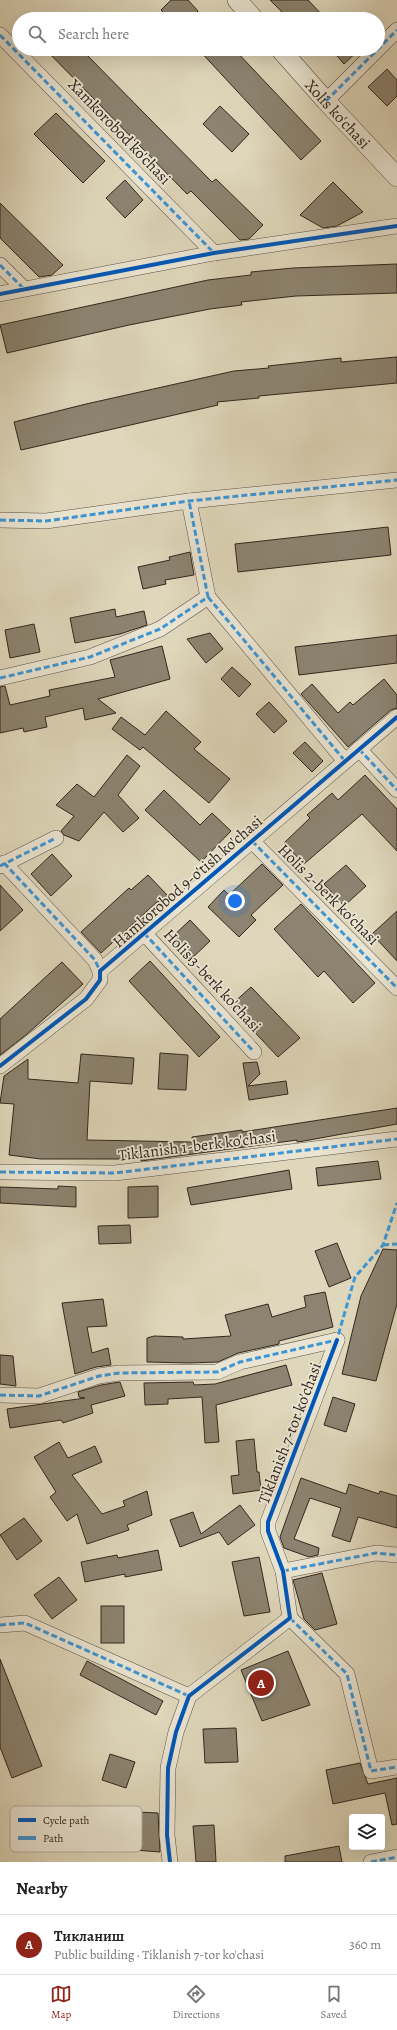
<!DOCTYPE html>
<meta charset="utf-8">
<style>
:root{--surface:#fff;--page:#f2f2f2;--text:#222;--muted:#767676;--line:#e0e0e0;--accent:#8f2418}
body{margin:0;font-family:Alegreya,serif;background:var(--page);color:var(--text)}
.controls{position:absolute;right:12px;bottom:12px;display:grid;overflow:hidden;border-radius:4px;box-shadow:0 4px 16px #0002}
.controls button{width:36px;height:36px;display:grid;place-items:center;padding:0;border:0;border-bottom:1px solid var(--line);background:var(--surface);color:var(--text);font:20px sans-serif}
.you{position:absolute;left:235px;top:901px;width:14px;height:14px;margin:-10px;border:3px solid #fff;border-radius:50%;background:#1a73e8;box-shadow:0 0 0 6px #1a73e833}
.badge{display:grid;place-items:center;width:26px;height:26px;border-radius:50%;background:var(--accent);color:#fff;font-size:13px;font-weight:700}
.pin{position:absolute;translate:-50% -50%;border:2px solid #fff;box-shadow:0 1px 4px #0006}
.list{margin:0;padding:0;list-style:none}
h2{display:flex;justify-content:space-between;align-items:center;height:52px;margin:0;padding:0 16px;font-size:17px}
h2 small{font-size:13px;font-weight:400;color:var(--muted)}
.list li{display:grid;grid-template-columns:26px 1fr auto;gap:12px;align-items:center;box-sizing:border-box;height:60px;padding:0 16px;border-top:1px solid var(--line)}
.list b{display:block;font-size:15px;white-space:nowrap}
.list p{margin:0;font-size:13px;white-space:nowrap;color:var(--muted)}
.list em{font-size:13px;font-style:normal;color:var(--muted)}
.icon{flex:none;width:22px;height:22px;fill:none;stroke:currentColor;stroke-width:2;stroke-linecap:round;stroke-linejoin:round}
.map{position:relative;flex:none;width:397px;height:1862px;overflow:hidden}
.search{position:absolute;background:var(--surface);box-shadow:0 4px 16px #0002;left:12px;right:12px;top:12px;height:44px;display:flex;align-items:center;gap:10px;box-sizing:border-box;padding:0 14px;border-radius:22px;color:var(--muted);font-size:15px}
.sheet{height:112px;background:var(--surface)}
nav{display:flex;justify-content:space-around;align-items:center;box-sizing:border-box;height:56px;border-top:1px solid var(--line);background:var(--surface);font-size:11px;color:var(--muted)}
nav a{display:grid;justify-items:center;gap:2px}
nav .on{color:var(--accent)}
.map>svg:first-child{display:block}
.building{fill:#8c8370;stroke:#32271e}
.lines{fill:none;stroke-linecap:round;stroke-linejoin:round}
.minor-casing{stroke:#5d5345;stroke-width:16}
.tertiary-casing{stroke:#5d5345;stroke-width:20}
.minor{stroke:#eae5d3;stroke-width:15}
.tertiary{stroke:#eae5d3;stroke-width:19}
.quiet{stroke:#3d96d5;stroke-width:3;stroke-dasharray:6 3;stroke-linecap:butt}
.cycleway-casing{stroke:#eae5d3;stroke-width:6}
.cycleway{stroke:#0057b8;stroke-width:4}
.labels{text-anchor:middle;stroke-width:3.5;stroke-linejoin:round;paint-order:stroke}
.street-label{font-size:16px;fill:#32271e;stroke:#eae5d3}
.key{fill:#eae5d3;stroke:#b3ac9d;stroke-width:1}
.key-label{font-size:11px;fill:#32271e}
</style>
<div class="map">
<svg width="397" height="1862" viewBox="0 0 397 1862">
<rect width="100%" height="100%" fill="#dfd7bb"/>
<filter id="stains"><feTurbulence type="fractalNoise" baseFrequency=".005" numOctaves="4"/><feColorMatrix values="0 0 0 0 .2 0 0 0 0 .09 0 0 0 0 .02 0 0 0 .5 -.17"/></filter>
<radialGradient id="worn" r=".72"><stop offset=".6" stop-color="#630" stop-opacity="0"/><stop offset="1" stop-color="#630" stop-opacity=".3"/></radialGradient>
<g class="building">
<polygon points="171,0 188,0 198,11 190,19 170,19 161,10"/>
<polygon points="270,0 308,0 326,19 289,19"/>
<polygon points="45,49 81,49 212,182 216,179 263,225 249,239 240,240 191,191 187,194"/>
<polygon points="198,49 234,49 321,141 301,160"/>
<polygon points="331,49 360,49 344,64"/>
<polygon points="387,69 397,80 397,96 387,106 368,87"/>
<polygon points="220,106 249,134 232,152 203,124"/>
<polygon points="56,113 105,161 83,183 34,134"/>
<polygon points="125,180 143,200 125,218 106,198"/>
<polygon points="333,182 363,212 337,226 323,228 300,215"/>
<polygon points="0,203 63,265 52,275 39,277 0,238"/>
<polygon points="397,264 397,293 296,296 241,302 242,305 210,309 129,325 7,353 0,325 208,280 251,275 251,272 293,268"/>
<polygon points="397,357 397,383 259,396 259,398 217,402 218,405 21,450 14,422 86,404 234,371 269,368 268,366 341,358 341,362"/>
<polygon points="388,527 391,555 238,572 235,544"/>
<polygon points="190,552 194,575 165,580 166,584 143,589 138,567 170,560 169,557"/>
<polygon points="115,609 116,617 144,611 147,625 120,634 75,643 70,618"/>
<polygon points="34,624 40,652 10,658 5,630"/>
<polygon points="210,633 223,649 206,663 187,639"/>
<polygon points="397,635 397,663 299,675 295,647"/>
<polygon points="162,646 170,679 98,699 116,713 85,720 83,708 45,717 47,727 24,732 23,728 0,733 0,687 5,686 10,705 50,696 49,690 115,677 110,660"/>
<polygon points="232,667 251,684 239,697 221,679"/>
<polygon points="384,679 397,695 397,708 391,710 348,747 301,694 312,684 338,713 350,702 353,705"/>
<polygon points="269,702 287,721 274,733 256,714"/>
<polygon points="166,711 201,742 194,749 230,779 209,803 143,747 140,750 112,729 121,717 145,735"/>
<polygon points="305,742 323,761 312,772 293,753"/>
<polygon points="127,755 140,766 118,795 139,818 123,832 104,812 79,841 64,835 61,831 74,816 56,805 77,784 94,797"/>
<polygon points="365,775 397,809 397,851 362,814 304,864 284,843 310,818 307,815 332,793 338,800"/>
<polygon points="164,790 200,825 212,813 231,831 201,862 145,810"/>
<polygon points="52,854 72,876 51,896 31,874"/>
<polygon points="262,864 283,885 251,915 256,920 239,937 208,907 224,890 229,895"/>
<polygon points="346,865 366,886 344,906 324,884"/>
<polygon points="148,875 168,896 160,904 158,901 101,953 81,932 129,888 131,890"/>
<polygon points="0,885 23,910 0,931"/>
<polygon points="301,904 375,983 353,1003 324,971 318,977 274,929"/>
<polygon points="397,911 397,961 372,934"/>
<polygon points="190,920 210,941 189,961 169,940"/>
<polygon points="150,961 220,1037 199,1057 129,981"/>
<polygon points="62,962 83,984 27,1034 0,1055 0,1019"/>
<polygon points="251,987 300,1038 278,1057 230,1006"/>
<polygon points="160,1053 188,1055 186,1090 158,1089"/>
<polygon points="81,1054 134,1058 132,1084 90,1081 87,1140 192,1142 192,1137 242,1130 242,1132 397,1108 397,1124 304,1141 297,1142 297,1140 141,1161 141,1159 41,1159 9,1155 14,1104 0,1103 4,1076 28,1059 28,1079 78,1083"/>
<polygon points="257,1062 260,1074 248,1086 286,1081 288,1094 249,1100 243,1063"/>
<polygon points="378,1161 381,1179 318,1186 316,1168"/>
<polygon points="289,1170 292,1189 191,1205 187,1188"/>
<polygon points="58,1186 76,1187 76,1207 0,1203 0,1187 58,1189"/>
<polygon points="158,1186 158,1217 128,1218 128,1187"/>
<polygon points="130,1225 131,1243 99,1244 98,1226"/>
<polygon points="337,1243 351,1278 329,1287 315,1251"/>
<polygon points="383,1249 397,1250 397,1304 376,1381 342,1374 361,1296"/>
<polygon points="325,1292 333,1327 279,1341 279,1344 238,1353 218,1362 189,1363 147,1362 147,1338 154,1336 183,1337 183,1339 231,1336 225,1315 268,1304 272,1317 306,1307 304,1296"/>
<polygon points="103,1299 107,1326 87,1327 92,1353 108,1348 111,1365 96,1367 75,1374 62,1303"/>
<polygon points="0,1355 13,1356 16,1386 0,1384"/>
<polygon points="286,1365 292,1385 216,1405 219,1442 205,1443 202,1397 168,1399 168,1404 145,1405 144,1383 193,1382 194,1385 215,1384"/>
<polygon points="120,1382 125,1396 91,1405 93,1413 63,1423 61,1420 10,1428 7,1409 85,1398 79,1397 78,1392 101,1385"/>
<polygon points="333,1397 355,1404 346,1432 324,1425"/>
<polygon points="254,1439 257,1472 259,1472 261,1490 233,1494 231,1476 239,1475 236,1441"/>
<polygon points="59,1442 68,1458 95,1446 102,1462 72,1475 102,1514 125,1506 123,1501 147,1491 152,1515 127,1525 129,1530 87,1544 77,1514 67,1521 50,1497 56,1492 34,1457"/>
<polygon points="301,1478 346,1494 349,1484 379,1494 380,1491 397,1496 397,1528 358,1517 350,1542 332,1536 341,1508 310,1498 294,1539 319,1548 318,1555 309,1557 284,1548 280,1537"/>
<polygon points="240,1505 255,1525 228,1545 219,1532 180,1547 170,1520 193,1512 201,1534"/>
<polygon points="24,1518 42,1541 17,1560 0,1535"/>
<polygon points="158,1550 162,1570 125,1577 125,1574 85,1582 81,1562 117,1555 118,1558"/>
<polygon points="259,1557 270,1612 244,1616 232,1562"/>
<polygon points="322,1573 337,1624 315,1630 304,1619 293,1580"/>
<polygon points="59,1577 77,1600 52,1619 34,1595"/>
<rect x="101" y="1606" width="23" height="37"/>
<polygon points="288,1651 310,1705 262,1721 241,1670"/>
<polygon points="0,1659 42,1766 12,1778 0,1747"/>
<polygon points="87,1661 163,1701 156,1715 80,1675"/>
<polygon points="236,1728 238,1762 205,1763 203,1729"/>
<polygon points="110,1754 135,1762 126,1788 102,1780"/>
<polygon points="360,1763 368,1784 397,1778 397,1824 392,1825 385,1793 333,1804 326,1770"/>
<polygon points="137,1812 158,1813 160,1852 134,1850"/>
<polygon points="214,1825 216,1862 196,1862 193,1826"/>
<polygon points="339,1846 342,1862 285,1862 285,1856"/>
</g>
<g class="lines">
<defs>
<g id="minor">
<polyline points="0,35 214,253"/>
<polyline points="326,101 397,30"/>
<polyline points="0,265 24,289"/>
<polyline points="0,294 214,253 397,226"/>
<polyline points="0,520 46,521 189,501 397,480"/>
<polyline points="208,597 345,761"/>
<polyline points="0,678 90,657 160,629 208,597 189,501"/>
<polyline points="359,749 397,790"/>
<polyline points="252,841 397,988"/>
<polyline points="4,863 95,960 100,971"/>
<polyline points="0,866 56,838"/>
<polyline points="144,933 254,1052"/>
<polyline points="0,1066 86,999 100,980 100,971 397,717"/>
<polyline points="0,1172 115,1173 397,1139"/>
<polyline points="0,1395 39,1396 99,1376 119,1373 217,1372 240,1362 337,1340"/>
<polyline points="283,1571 376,1553 397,1555"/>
<polyline points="290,1618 347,1674 371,1771 397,1767"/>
<polyline points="0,1625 25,1623 189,1696"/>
<polyline points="170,1862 167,1835 168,1768 176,1732 189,1696 290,1618 283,1571 268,1531 268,1522 337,1340"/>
<polyline points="371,1862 397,1857"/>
</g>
<g id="tertiary">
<polyline points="237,0 254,19"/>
<path id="s1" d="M280,49l46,52 71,76"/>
</g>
</defs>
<use href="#minor" class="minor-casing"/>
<use href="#tertiary" class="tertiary-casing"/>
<use href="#minor" class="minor"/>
<use href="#tertiary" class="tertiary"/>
<g class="quiet">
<polyline points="0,35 214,253"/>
<polyline points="326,101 397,30"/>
<polyline points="0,265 24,289"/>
<polyline points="0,520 46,521 189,501 397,480"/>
<polyline points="208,597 345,761"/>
<polyline points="0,678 90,657 160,629 208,597 189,501"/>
<polyline points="359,749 397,790"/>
<polyline points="252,841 397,988"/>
<polyline points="4,863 95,960 100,971"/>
<polyline points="0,866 56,838"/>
<polyline points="144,933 254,1052"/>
<polyline points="0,1172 115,1173 397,1139"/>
<polyline points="383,1245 397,1244"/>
<polyline points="336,1343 355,1277 383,1245 397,1203"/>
<polyline points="0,1395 39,1396 99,1376 119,1373 217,1372 240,1362 337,1340"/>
<polyline points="283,1571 376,1553 397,1555"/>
<polyline points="290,1618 347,1674 371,1771 397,1767"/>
<polyline points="0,1625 25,1623 189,1696"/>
<polyline points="371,1862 397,1857"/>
</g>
<defs>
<g id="cycleway">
<polyline points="0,294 214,253 397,226"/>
<polyline points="0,1066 86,999 100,980 100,971 397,717"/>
<polyline points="170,1862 167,1835 168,1768 176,1732 189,1696 290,1618 283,1571 268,1531 268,1522 337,1340"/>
</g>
</defs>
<use href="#cycleway" class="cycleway-casing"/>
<use href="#cycleway" class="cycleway"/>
</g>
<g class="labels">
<g class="street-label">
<text dy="6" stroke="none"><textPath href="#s1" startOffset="87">Xolis ko'chasi</textPath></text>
<text transform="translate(120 131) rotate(46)" y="6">Xamkorobod ko'chasi</text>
<text transform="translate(187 881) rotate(-41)" y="6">Hamkorobod 9-o'tish ko'chasi</text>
<text transform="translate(329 894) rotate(45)" y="6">Holis 2-berk ko'chasi</text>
<text transform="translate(213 980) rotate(47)" y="6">Holis 3-berk ko'chasi</text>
<text transform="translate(197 1145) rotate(-7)" y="6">Tiklanish 1-berk ko'chasi</text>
<text transform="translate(289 1433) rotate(-69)" y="6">Tiklanish 7-tor ko'chasi</text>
</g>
</g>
<rect x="10" y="1806" width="132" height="46" rx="6" class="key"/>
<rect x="18" y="1818" width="18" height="4" fill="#0057b8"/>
<rect x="18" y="1836" width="18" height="4" fill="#3d96d5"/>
<g class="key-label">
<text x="43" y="1824">Cycle path</text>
<text x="43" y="1842">Path</text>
</g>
<rect width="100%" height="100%" filter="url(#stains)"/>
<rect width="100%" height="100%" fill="url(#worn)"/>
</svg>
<div class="controls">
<button><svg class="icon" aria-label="layers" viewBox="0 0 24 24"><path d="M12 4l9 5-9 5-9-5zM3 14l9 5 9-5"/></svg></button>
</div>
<div class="you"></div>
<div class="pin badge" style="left:261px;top:1683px">A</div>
<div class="search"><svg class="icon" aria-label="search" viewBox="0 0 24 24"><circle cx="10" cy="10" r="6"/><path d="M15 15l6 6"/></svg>Search here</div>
</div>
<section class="sheet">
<h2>Nearby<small></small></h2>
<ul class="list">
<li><span class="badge">A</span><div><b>Тикланиш</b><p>Public building · Tiklanish 7-tor ko'chasi</p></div><em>360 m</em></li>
</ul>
</section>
<nav>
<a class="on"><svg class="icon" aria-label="map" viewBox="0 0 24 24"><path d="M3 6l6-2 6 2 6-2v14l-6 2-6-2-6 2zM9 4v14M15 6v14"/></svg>Map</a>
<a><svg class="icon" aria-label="directions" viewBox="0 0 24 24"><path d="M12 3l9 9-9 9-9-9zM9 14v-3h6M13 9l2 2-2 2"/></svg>Directions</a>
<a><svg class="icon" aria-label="saved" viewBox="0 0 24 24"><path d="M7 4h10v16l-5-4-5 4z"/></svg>Saved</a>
</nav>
